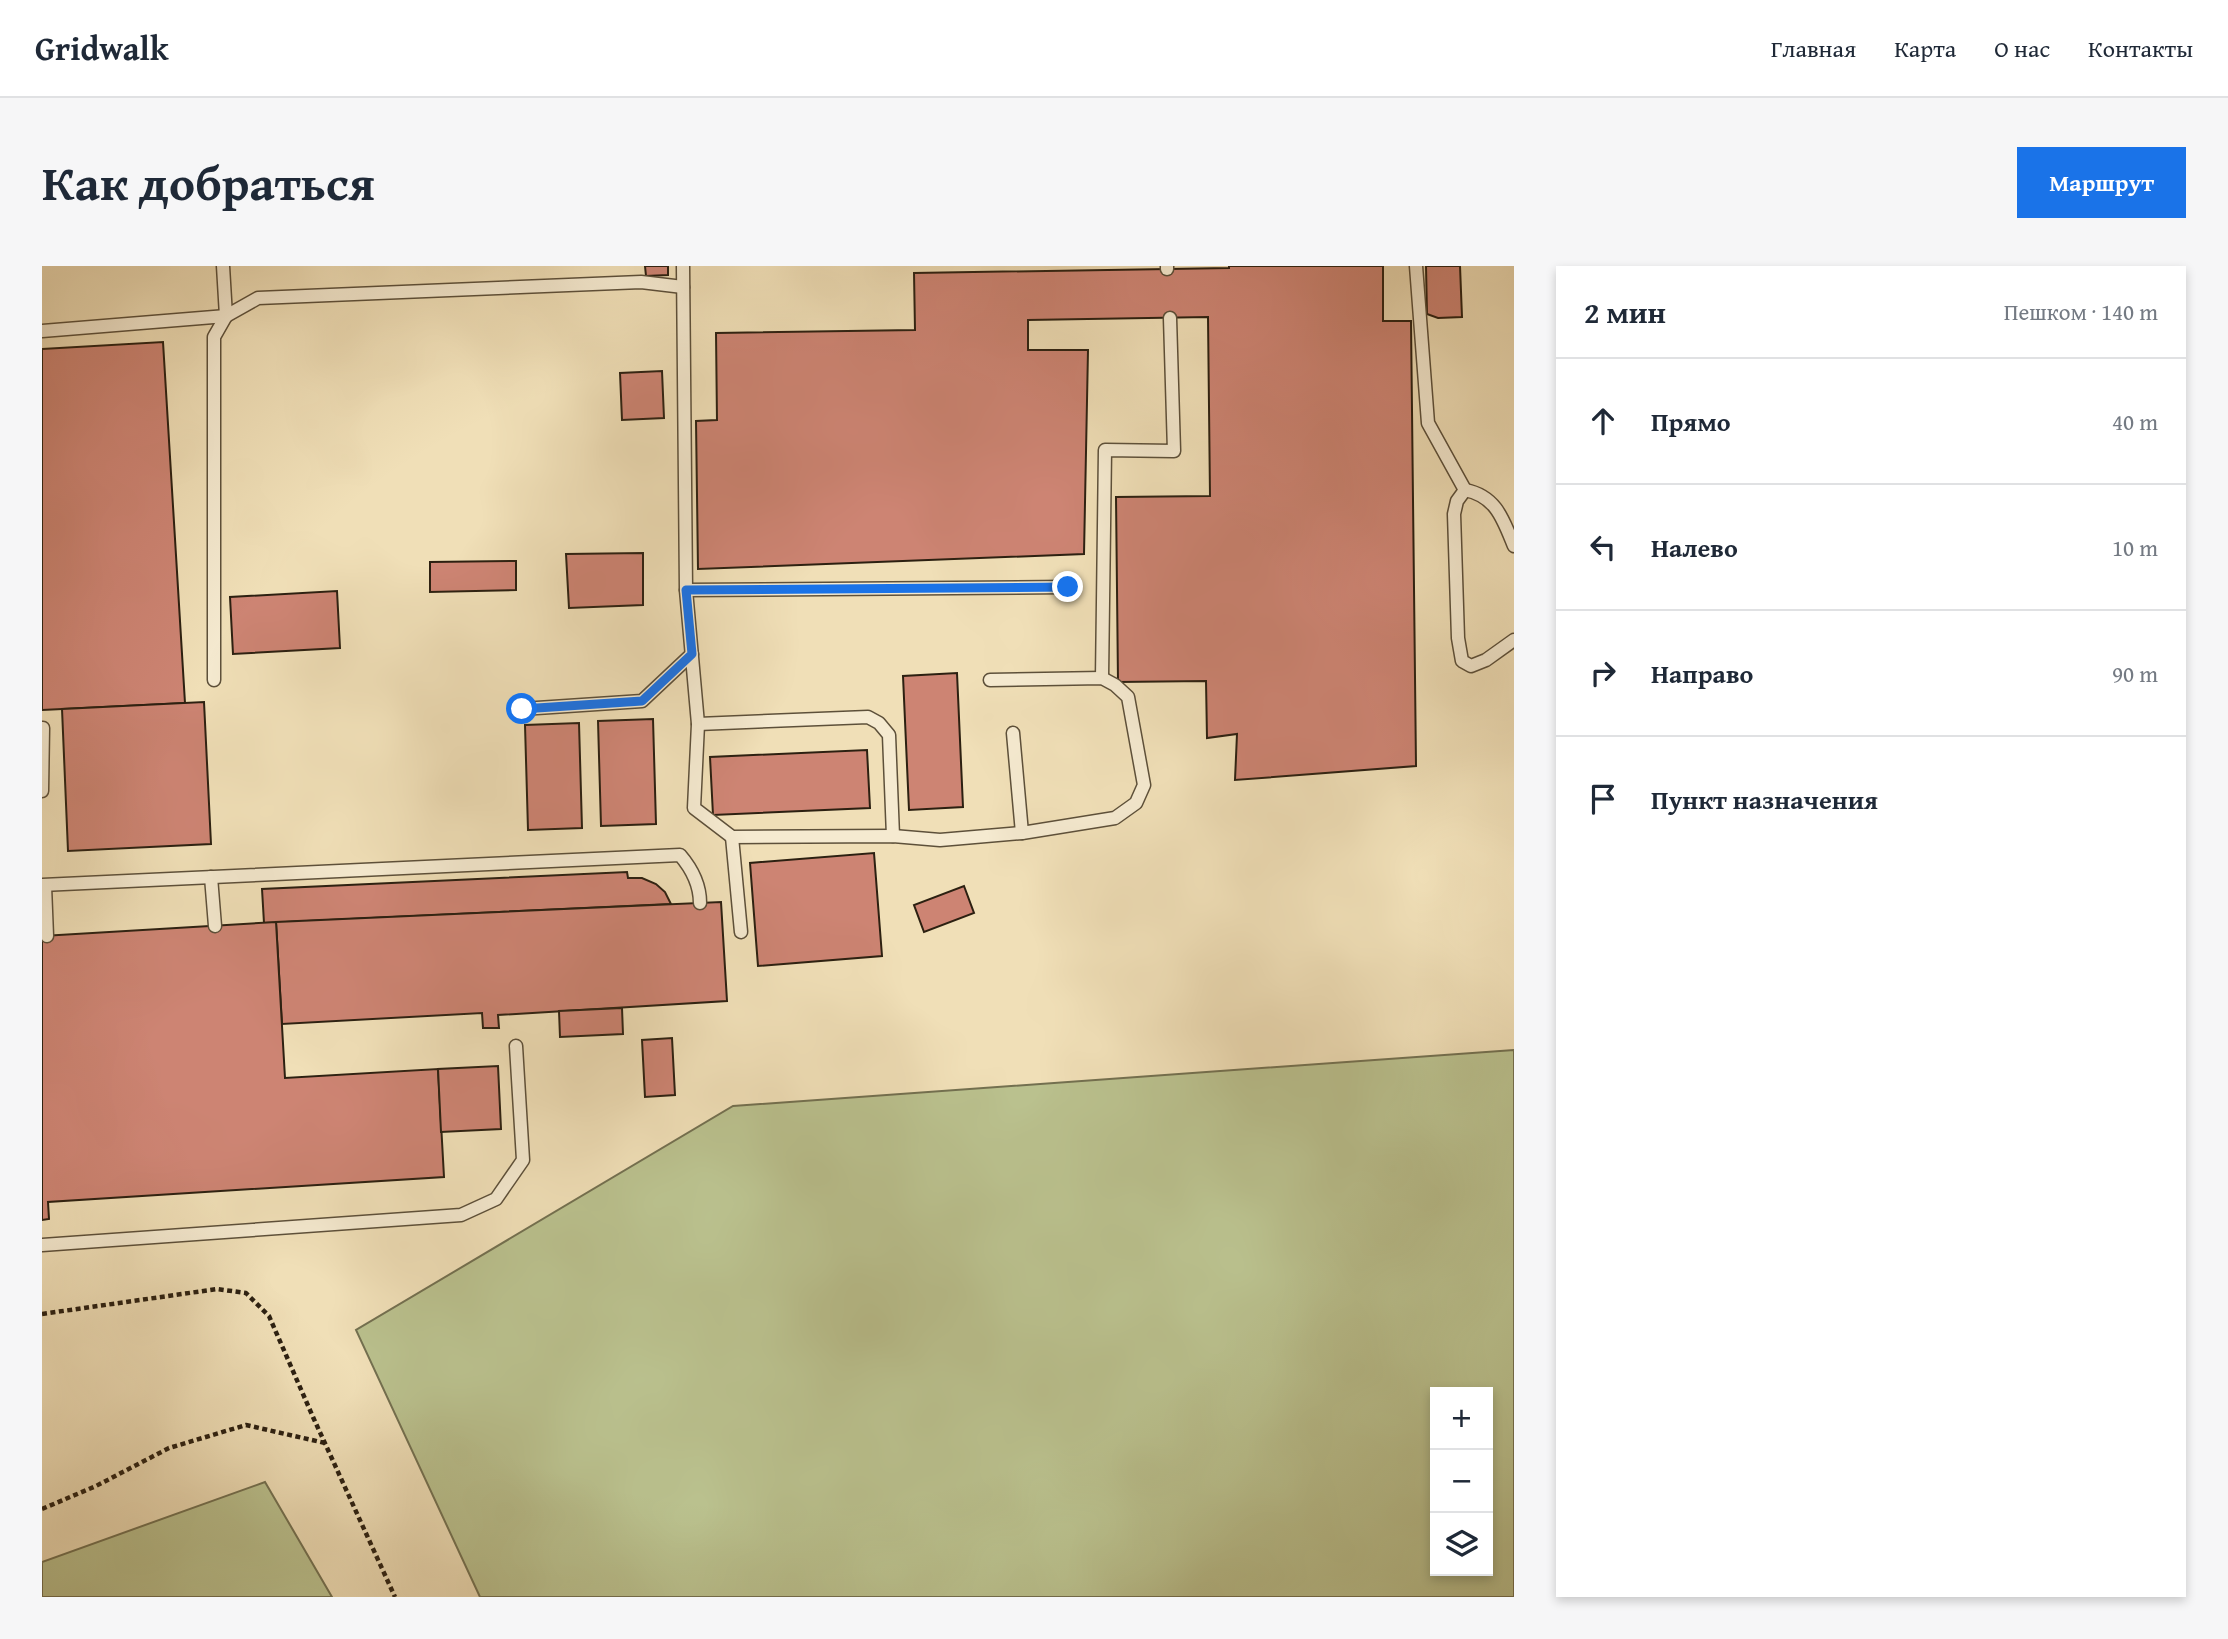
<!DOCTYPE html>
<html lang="ru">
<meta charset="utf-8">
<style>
:root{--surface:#fff;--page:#f6f6f7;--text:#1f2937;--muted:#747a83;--line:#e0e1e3;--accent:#1a73e8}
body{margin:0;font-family:"Gentium Book Plus",serif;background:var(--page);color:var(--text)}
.controls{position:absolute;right:21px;bottom:21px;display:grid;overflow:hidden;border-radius:0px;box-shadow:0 4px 10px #0003}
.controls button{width:63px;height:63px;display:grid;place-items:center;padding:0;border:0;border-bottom:2px solid var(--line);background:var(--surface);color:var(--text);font:35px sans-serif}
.stop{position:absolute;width:21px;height:21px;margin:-16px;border:5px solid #1a73e8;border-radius:50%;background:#fff}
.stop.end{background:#1a73e8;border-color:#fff;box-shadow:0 2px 7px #0008}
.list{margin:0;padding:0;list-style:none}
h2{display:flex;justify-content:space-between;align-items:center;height:91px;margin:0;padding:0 28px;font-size:30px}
h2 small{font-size:23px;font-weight:400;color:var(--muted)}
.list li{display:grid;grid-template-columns:46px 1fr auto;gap:21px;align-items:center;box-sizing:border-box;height:126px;padding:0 28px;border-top:2px solid var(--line)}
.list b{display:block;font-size:26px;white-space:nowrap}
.list em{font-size:23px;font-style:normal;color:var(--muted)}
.icon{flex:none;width:38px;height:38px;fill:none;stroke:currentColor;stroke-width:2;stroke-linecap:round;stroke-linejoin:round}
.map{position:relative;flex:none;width:1472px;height:1331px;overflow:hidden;border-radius:0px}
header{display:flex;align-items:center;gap:42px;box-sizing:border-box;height:98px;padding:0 35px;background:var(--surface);border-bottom:2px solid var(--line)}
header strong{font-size:33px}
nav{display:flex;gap:38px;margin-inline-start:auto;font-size:24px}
.intro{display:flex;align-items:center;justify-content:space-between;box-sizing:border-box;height:168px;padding:0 42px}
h1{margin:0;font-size:49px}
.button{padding:18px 32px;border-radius:0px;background:var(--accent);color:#fff;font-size:24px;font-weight:700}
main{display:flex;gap:42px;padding:0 42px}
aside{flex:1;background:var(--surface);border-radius:0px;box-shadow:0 4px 10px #0003}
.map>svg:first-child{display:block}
.green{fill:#bac18e;stroke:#737050;stroke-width:2;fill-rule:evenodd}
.building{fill:#cd8473;stroke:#2c2011;stroke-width:2}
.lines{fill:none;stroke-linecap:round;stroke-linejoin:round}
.lane-casing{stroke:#5d503a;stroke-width:15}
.path{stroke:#2c2011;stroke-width:4.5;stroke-dasharray:5 3.5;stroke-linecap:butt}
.lane{stroke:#f5ead0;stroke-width:12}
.route{stroke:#1a73e8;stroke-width:9}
</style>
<header>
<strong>Gridwalk</strong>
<nav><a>Главная</a><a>Карта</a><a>О нас</a><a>Контакты</a></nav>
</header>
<div class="intro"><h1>Как добраться</h1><a class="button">Маршрут</a></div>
<main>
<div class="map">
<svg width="1472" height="1331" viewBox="0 0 1472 1331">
<rect width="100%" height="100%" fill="#f0dfb7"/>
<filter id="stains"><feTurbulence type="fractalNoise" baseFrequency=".00286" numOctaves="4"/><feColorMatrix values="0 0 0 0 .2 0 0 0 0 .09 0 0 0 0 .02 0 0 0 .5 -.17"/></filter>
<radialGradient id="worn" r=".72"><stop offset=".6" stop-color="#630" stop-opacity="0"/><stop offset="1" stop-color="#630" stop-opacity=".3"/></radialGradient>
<g class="green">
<path d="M1472,784v547h-1034l-124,-267 377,-224zM1446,1126v179h-53v-179z"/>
<polygon points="223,1216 290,1331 0,1331 0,1296"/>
</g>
<g class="building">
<polygon points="603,0 626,0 626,9 604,10"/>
<polygon points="1187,0 1341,0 1341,55 1369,55 1374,500 1193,514 1195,468 1165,472 1164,415 1076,416 1074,231 1168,230 1166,51 986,54 986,84 1046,84 1042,288 656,303 654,155 675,154 674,67 873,64 872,7 1187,2"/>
<polygon points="1384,0 1418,0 1420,51 1396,52 1385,48"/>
<polygon points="121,76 143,437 0,444 0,83"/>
<polygon points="620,105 622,152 580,154 578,107"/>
<polygon points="601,287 601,339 527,342 524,288"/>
<polygon points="474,295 474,324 388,326 388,296"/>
<polygon points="295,325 298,382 191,388 188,331"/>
<polygon points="915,407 921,541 867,544 861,410"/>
<polygon points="162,436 169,578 26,585 20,443"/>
<polygon points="611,453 614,558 559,560 556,455"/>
<polygon points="537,457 540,562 486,564 483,459"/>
<polygon points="825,484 828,542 671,549 668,491"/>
<polygon points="832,587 840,690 716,700 708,597"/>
<polygon points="585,606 586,612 600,612 614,618 623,626 629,638 222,657 220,623"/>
<polygon points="922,620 932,647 882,666 872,639"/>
<polygon points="679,636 685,735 456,749 457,762 441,762 440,747 240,758 234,656"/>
<polygon points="234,656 243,812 396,803 402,911 6,936 7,953 0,954 0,670"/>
<polygon points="580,742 581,768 518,771 517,745"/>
<polygon points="630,772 633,829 603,831 600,774"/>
<polygon points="456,800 459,863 399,866 396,803"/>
</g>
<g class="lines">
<defs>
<g id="lane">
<polyline points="641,0 644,324 656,458 652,542 690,571 851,570 898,574 980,567 1073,552 1094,537 1102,519 1086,431 1073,419 1060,412 948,414"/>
<polyline points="1125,0 1125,3"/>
<polyline points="1374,0 1386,157 1423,224"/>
<polyline points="0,65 184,50 216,32 599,16 641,21"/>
<polyline points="1423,224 1415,235 1412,248 1416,372 1420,395 1429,400 1444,394 1472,374"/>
<path d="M1423,224c31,6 38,29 49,56"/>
<polyline points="644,324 1025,321"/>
<polyline points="1060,412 1063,184 1132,185 1128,52"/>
<polyline points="172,414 172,71 184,50 181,0"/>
<polyline points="480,443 600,435 650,388"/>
<polyline points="656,458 826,451 837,457 847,469 851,570"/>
<polyline points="971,467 980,567"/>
<polyline points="0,525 1,462"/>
<polyline points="690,571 699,666"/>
<polyline points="169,611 173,660"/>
<path d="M0,619l638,-30c12,14 20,29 20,48"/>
<polyline points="3,620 5,670"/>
<polyline points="0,979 419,949 454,933 481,894 474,780"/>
</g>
</defs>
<use href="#lane" class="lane-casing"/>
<g class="path">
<polyline points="0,1048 175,1023 204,1027 227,1050 271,1151 353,1331"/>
<polyline points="0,1243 54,1220 127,1182 204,1159 283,1177"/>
</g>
<use href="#lane" class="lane"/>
</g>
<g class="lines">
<polyline class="route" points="480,443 600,435 650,388 644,324 1026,321"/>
</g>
<rect width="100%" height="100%" filter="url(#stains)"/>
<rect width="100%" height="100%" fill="url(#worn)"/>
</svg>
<div class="controls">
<button>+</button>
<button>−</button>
<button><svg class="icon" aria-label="layers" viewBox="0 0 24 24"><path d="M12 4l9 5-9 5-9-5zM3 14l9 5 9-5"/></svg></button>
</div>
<div class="stop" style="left:480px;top:443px"></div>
<div class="stop end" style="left:1026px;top:321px"></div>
</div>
<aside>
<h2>2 мин<small>Пешком · 140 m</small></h2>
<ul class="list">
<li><svg class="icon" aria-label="ahead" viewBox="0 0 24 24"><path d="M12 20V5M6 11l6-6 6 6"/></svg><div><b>Прямо</b></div><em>40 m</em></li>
<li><svg class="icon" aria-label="left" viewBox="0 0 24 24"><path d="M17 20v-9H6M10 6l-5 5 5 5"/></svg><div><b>Налево</b></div><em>10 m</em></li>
<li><svg class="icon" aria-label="right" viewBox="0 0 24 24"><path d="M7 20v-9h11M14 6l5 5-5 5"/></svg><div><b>Направо</b></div><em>90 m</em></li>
<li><svg class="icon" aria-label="arrive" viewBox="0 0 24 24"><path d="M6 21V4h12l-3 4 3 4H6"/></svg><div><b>Пункт назначения</b></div></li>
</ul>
</aside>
</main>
